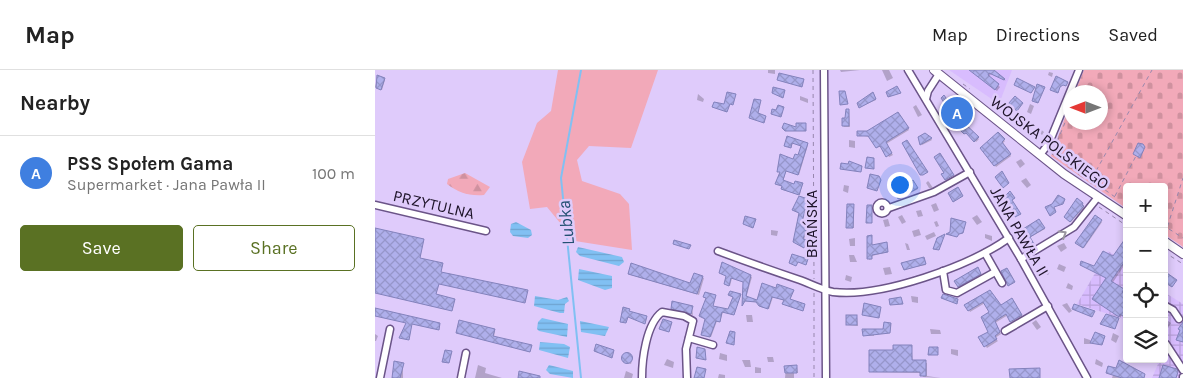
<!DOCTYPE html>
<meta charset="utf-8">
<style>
:root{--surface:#fff;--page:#f2f2f2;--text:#222;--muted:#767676;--line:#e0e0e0;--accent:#5a7123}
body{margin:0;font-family:Karla,sans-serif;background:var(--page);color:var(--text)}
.controls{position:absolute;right:15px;bottom:15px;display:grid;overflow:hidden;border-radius:5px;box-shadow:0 2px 8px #0003}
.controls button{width:45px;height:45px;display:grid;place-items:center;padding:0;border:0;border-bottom:1px solid var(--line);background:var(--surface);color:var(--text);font:25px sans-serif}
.compass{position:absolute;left:688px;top:15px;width:45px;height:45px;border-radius:50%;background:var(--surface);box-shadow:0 2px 8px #0003;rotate:270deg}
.you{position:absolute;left:524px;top:114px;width:18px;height:18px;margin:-12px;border:4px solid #fff;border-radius:50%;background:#1a73e8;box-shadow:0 0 0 8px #1a73e833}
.badge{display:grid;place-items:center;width:32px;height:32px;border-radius:50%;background:var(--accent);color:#fff;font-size:16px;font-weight:700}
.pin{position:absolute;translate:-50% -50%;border:2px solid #fff;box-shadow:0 1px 5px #0006}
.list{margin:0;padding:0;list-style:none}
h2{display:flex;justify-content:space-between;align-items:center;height:65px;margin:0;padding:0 20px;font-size:21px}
h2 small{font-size:16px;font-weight:400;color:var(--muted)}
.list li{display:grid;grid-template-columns:32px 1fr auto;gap:15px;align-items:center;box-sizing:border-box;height:75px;padding:0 20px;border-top:1px solid var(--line)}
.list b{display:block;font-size:19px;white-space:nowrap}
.list p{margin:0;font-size:16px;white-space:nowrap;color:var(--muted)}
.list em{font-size:16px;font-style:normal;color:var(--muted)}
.actions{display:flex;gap:10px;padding:15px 20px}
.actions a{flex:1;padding:11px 0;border:1px solid var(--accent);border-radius:5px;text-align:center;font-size:18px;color:var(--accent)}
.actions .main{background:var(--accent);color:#fff}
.icon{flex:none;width:28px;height:28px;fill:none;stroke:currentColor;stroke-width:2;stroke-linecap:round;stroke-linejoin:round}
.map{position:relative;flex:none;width:808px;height:308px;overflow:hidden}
header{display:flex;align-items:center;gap:30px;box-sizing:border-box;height:70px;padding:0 25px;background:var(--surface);border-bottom:1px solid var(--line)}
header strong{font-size:24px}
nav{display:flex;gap:28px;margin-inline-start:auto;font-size:18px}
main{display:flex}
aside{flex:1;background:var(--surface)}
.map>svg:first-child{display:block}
.built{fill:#d8bcfe}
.industrial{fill:url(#industrial-grid)}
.grass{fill:#f2a9b9}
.forest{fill:url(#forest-firs)}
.cemetery{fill:url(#cemetery-stones)}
.water{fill:url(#water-rules)}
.shadow{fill:#0003}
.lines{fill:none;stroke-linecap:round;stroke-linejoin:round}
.stream{stroke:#81c0f3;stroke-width:2}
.building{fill:url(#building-cross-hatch);stroke:#8382bc}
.minor-casing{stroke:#6b5488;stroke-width:9}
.major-casing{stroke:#6b5488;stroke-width:10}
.path{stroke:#9787ad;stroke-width:1;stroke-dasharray:4 4;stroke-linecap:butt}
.minor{stroke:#fff;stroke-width:6}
.major{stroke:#fff;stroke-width:8}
.oneway{stroke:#99959e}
.labels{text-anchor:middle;stroke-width:5;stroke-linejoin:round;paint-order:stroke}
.street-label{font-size:16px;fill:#1d1328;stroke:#dfcbfb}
.water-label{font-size:18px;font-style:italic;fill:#235073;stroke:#dfcbfb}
</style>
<header>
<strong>Map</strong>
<nav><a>Map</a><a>Directions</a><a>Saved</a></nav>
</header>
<main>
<aside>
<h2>Nearby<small></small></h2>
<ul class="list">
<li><span class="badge" style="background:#3f7fe0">A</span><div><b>PSS Społem Gama</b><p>Supermarket · Jana Pawła II</p></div><em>100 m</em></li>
</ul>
<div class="actions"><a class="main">Save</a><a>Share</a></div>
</aside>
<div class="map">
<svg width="808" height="308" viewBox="0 0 808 308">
<defs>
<pattern id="industrial-grid" width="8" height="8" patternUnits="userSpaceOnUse" patternTransform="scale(1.25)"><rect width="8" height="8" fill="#d8bcfe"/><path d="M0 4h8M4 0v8" fill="none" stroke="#b9a1da"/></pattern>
<pattern id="forest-firs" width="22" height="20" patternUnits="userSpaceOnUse" patternTransform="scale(1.25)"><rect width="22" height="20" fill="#f2a9b9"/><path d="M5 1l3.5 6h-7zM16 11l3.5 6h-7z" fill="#cf919f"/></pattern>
<pattern id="cemetery-stones" width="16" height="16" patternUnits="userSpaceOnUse" patternTransform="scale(1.25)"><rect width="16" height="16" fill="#f2a9b9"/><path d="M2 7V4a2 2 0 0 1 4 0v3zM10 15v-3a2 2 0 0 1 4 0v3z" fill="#cf919f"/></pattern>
<pattern id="water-rules" width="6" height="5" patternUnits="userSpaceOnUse" patternTransform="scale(1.25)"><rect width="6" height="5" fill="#81c0f3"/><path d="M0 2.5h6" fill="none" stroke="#6fa4d0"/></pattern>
<pattern id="building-cross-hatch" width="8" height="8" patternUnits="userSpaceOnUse" patternTransform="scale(1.25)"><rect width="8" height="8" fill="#afafeb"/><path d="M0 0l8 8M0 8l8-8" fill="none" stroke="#9696ca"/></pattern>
</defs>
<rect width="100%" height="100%" fill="#dfcbfb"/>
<polygon class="built" points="574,0 637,0 624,34"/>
<g class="industrial">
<polygon points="733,181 752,193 752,250 702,234"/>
<polygon points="789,222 808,234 808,308 777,308 783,294 774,289 789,289"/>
</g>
<polygon class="grass" points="183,0 283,0 256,78 214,76 202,90 207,111 245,124 254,134 257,180 200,171 172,137 155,139 147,92 162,53 176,41"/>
<path class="forest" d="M90,103l25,14 -6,8c-16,1 -25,-2 -37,-11l1,-5z"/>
<polygon class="cemetery" points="709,0 808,0 808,177 789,164 789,117 752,117 752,139 676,86 695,34 696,52 726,52 726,22 700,22"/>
<g class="water">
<polygon points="141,152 156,160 157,165 153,168 138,166 135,162 136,154"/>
<polygon points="203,177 247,187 249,192 244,196 205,186 201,182"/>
<polygon points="204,199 237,206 237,218 230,220 203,210"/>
<polygon points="160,226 183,230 192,227 194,231 190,234 189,243 185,243 159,236"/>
<polygon points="167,248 193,254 192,267 164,261 162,259 163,252"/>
<polygon points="205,251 234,257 230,266 206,262"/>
<polygon points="165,272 189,274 195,277 193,288 164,280"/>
<polygon points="174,295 198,301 198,308 175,304 171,300"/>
</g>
<g class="shadow">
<polygon points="393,0 400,0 400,4 393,3"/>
<polygon points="465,0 485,0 466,2"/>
<polygon points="507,0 514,0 518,8 512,11"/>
<polygon points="618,0 631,11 616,4 614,7 625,17 622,21 598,2"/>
<polygon points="674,2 678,3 677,7 673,5"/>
<polygon points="3,6 10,10 7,20 0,17"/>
<polygon points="323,24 329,29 328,32 322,30"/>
<polygon points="499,24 501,30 485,37"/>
<polygon points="425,26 433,29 433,33 425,30"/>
<polygon points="655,34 659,36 656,44 652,42"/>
<polygon points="541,35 547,45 543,47 538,37"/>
<polygon points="585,39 592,49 587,53 604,69 601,72 593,63 590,64 588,57 580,48 578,49 574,45"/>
<polygon points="474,40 475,57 469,57 468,56"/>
<polygon points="525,45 534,60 511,74 518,85 514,87 507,77 502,77 495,67 483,65 493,62"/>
<polygon points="659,54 669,62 667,65 657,56"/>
<polygon points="623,64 630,71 627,74 636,86 621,97 607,78"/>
<polygon points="554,66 557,70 547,75 544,67"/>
<polygon points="413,68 433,75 424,105 411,101 408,112 420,116 427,114 425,125 408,120 408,116 402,115 406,103 404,102 424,87 427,76 418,73 416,78 411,76"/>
<polygon points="474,70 480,71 480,78 474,77"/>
<polygon points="646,89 650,94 645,98 641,92"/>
<polygon points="526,103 529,107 524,110 521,106"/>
<polygon points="651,108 656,115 652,118 646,111"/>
<polygon points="553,111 554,112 558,118 554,118 551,113"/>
<polygon points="539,113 543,119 525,129 524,128"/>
<polygon points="469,115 474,116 473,123 468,121"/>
<polygon points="432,130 427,154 433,156 429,170 432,172 430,178 421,172 425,143"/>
<polygon points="702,130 708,134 709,138 696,152 690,147"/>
<polygon points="561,133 564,140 559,142 556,135"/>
<polygon points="479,135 479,158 474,158 473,157"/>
<polygon points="546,140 548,146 543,147 541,141"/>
<polygon points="527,145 531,152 527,154 523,147"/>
<polygon points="602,145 607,152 602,155 597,148"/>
<polygon points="720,147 727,152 709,178 702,173"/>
<polygon points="513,149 515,156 510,157 508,150"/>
<polygon points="664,150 670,159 654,168 659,175 654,178 650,171 655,167"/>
<polygon points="562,151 564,156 561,157 559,152"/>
<polygon points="544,159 546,165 539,167 537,161"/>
<polygon points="396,160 403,161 402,166 396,165"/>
<polygon points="559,162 561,166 552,170 550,166"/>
<polygon points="610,164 617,166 617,171 610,168"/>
<polygon points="496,167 497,176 511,173 513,182 497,186 497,189 494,190"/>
<polygon points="480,168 480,176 475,176 474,169"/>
<polygon points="530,173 533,174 535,180 532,180"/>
<polygon points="689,173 692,178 686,182 682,176"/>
<polygon points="752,173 752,191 737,214 749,222 746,247 721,231 732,208 719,197 739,187"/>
<polygon points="474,185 479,185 482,192 475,192"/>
<polygon points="549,188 551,195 530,199"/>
<polygon points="257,194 316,215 327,207 329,208 324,225 256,205"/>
<polygon points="348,194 377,207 371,228 383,231 402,219 418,221 415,231 429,235 428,241 410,235 410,231 398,227 394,239 386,237 383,232 370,231 368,235 369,212 357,208 355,216 351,215 353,206"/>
<polygon points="684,194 691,197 689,202 682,199"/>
<polygon points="515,197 517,204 510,205 508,198"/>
<polygon points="670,199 675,202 673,205 669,203"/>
<polygon points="604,200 607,206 586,218 584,216"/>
<polygon points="471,205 477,207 476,212 470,210"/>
<polygon points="693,213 698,216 697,220 691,218"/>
<polygon points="615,222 626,237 639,231 648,247 638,253 633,245 620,253 626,264 620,268 623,271 612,278 605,268 615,262 616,243 610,233 595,242 594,240"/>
<polygon points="364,225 358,245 348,242 345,252 342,251 336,267 329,266 340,226 338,237 354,241"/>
<polygon points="536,226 543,227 543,233 537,232"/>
<polygon points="692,233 697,241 694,243 687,235"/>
<polygon points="317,237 318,245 297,238"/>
<polygon points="371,245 377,245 378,252 372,252"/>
<polygon points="482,247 483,256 472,255"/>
<polygon points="789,248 796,253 789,265"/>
<polygon points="661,250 666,257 662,260 657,253"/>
<polygon points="516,254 515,263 499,264 499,266 489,265 509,261"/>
<polygon points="555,259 565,260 566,264 556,264"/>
<polygon points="120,261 119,267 156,276 155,282 82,263"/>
<polygon points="738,263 744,266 741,273 736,270"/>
<polygon points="0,264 3,266 1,271 0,271"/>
<polygon points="709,268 715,270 717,272 715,274 709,274"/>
<polygon points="536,277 538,291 552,293 552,306 566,308 548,307 546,303 496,302 519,281"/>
<polygon points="576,279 583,280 583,286 576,284"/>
<polygon points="345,283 352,285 352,291 344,289"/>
<polygon points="250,284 258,287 256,294 248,292"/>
<polygon points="392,287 398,287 399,292 393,292"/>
<polygon points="292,289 299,292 298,298 289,295"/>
<polygon points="721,289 728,293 727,297 720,294"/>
<polygon points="367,290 375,290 376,297 370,297"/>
<polygon points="28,294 28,308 19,308"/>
<polygon points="103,295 111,298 110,303 127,308 100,308"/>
<polygon points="380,297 386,298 386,303 380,303"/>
<polygon points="411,297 422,297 423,303 419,303 419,308 410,308"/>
<polygon points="251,301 258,304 257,308 249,308"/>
<polygon points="344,304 350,305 350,308 343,308"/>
<polygon points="738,305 770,305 769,308 737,308"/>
</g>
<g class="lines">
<polyline class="stream" points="206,308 186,108 206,0"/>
</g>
<g class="building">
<polygon points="594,0 619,0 630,9 629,10 614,3 613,5 624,14 620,20"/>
<polygon points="404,3 429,9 427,17 402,10"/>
<polygon points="2,5 10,8 6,20 1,18"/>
<polygon points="681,6 693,12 691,16 688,15 685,17 683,23 675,20"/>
<polygon points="642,8 660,17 656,23 639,15"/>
<polygon points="662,14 670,17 663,33 657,31"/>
<polygon points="522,16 526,23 513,27 511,22"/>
<polygon points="398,17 410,20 408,28 397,23"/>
<polygon points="464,21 470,21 473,34 465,35"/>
<polygon points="352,22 361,24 358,35 355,34 352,42 337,37 339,32 349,34"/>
<polygon points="498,22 501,29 484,38 482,33"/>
<polygon points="569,25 579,40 584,36 587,40 591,47 587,51 604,67 599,72 591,63 589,64 584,59 586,57 578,47 576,49 573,45 576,43 566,28"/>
<polygon points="640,26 648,33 642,41 633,34"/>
<polygon points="379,29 386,30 383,43 391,46 389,53 374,48"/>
<polygon points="403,35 409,37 406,47 396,44 397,39 401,40"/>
<polygon points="471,39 474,39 474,56 467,56 467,48 470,48"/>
<polygon points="523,42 534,58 511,72 517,83 511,87 505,76 501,78 493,66 482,66 482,61 492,61"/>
<polygon points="409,53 421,57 421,53 431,53 431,61 410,61 407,58"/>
<polygon points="623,62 630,69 627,72 636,84 619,96 605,78"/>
<polygon points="550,63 557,68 545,75 543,67"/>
<polygon points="412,66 433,73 423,105 411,101 408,110 419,114 420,111 428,113 424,125 406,119 407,116 400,114 405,102 402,102 405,84 418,89 420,84 423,85 426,76 417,73 416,78 409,76"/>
<polygon points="532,70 553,102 548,105 545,105 527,73"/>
<polygon points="763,73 768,74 770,77 765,88 758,84"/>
<polygon points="565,83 579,105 570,110 566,104 569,103 559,87"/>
<polygon points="492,87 499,88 499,99 490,98"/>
<polygon points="474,91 487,96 486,102 465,99 466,93 473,94"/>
<polygon points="627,101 634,113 628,118 620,107"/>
<polygon points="495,104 504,106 506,110 502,121 492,118"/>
<polygon points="538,110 543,118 523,129 520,122 535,115 534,113"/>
<polygon points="583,117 588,126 578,132 573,123"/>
<polygon points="635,121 640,128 637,130 646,144 640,147 628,128"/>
<polygon points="683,125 690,129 688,134 679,137 681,142 675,146 670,137 677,134"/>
<polygon points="424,126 433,129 427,152 433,154 428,169 432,170 429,178 418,172 424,143 417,140"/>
<polygon points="702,128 708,133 707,135 709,136 695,152 689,147"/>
<polygon points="472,134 479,134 478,158 471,158"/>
<polygon points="492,135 497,135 497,153 491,153"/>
<polygon points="720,145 727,150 708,178 700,173"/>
<polygon points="370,146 381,149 378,158 368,154"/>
<polygon points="576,148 591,152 588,163 584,164 582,167 571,164 575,162"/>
<polygon points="664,149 670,158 655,167 659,174 653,178 648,170 653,167 648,159"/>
<polygon points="0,158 49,169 45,188 68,193 66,202 153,220 150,233 64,214 61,224 80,229 77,241 0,223"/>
<polygon points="570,164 564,180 558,179 562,168"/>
<polygon points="497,165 497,175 512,172 513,182 497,185 497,189 492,189 492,166"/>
<polygon points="752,166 752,188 736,211 749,219 747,222 752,225 752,249 745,244 744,247 717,229 731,208 705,195 706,191 719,196 728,181 738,186"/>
<polygon points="299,170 316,175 314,179 298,174"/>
<polygon points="417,184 433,189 431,195 423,192 421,196 414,193"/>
<polygon points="549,187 551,194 529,200 526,193"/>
<polygon points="347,192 376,205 371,226 382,230 387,213 401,218 402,214 419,220 415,229 430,234 428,241 407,234 409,230 397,227 393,239 384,236 381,232 370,231 367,236 368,212 356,208 354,216 349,214 351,206 344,203"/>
<polygon points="256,193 315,213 319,203 328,206 322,224 253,204"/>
<polygon points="603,197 606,204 583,217 579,211"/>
<polygon points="632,198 640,212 633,216 626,201"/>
<polygon points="789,201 802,210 797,217 789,212"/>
<polygon points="615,220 626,235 637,228 647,245 635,252 631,244 620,251 625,262 620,266 622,269 609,277 603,267 613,262 606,247 614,242 608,232 593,241 589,235"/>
<polygon points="355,221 366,224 359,245 347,242 345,252 341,251 335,267 326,265 330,249 324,246 331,228 328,227 330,222 341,225 338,236 353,239 358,227 353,225"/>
<polygon points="568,224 583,229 582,234 566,228"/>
<polygon points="526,227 528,234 515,235 514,229"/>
<polygon points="297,231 318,236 316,244 296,239"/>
<polygon points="489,233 506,237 504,248 487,245"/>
<polygon points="699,234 720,241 717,247 697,239"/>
<polygon points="248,237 255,239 254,241 272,246 270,254 253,247 251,253 245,252"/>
<polygon points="0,238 65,253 64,260 37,254 34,270 24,268 31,253 0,246"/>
<polygon points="731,244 744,248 740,259 725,254"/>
<rect x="471" y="245" width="11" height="10"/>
<polygon points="288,249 297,252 294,262 284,259"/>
<polygon points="84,250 120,259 118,266 157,275 155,282 81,263"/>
<polygon points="509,252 516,253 515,263 488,266 487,259 508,259"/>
<polygon points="808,252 808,272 801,270 805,260 803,259"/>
<polygon points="355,261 360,262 359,275 351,273"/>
<polygon points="720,262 730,266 727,275 715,273"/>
<polygon points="221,274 239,280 237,288 219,281"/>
<polygon points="518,275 537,275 537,290 551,290 551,306 545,306 545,302 494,302 494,280 518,280"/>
<polygon points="322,277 330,279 331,290 321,288"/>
<polygon points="554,277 563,277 563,285 553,285"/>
<polygon points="70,280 77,281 74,293 67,292"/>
<circle cx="252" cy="288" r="5.5"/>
<polygon points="744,290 770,304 769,308 747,308 731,303 733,296 741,298"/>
<polygon points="19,291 29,293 25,308 17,308"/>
<polygon points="422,295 422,303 410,303 409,296"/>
<polygon points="788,295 802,299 803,302 801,308 784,308"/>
<polygon points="322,297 331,299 329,308 319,308"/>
<polygon points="665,298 665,308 635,308 634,299"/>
<polygon points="144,301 165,306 165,308 143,308"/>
</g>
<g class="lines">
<defs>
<g id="minor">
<polyline points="449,0 451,308"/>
<polyline points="533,0 646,189 712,308"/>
<polyline points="551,29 553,21 564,4"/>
<polyline points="665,85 674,73 704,0"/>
<circle cx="507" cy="138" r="5.5"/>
<polyline points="0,135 111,161"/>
<polyline points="514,138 559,122 595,102"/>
<path d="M343,181c27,10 55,20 82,29 11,4 22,10 33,12 47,6 137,-26 176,-54"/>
<polyline points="610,183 627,213"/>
<polyline points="646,189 699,157 723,127"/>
<polyline points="568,201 571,220 582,223 620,202"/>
<polyline points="789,235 798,240 804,249"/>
<polyline points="630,261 673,236"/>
<polyline points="314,268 338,275"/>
<polyline points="791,274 808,300"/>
<polyline points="5,308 15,259"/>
<polyline points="86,308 91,283"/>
<path d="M267,308c0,-18 4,-54 20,-66l22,4 9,5 -7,28 1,29"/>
<polyline points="808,308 808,307"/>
</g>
<g id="major">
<polyline points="559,0 689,104 752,146"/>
<polyline points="789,171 808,184"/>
</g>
</defs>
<use href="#minor" class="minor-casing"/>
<use href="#major" class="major-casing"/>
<g class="path">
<polyline points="438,0 439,209"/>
<polyline points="588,14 595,19"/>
<polyline points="696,38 677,84 716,110"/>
<polyline points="740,126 761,86"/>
<polyline points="740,127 716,110 777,0"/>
<polyline points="724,137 752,156"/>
<polyline points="794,159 808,168"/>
<polyline points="790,164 808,108"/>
<polyline points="789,182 808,194"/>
<polyline points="439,223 439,308"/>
</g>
<use href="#minor" class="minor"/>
<use href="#major" class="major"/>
</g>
<defs><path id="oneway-chevron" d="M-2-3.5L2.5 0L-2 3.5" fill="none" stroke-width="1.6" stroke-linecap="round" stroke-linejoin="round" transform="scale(1.25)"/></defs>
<use class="oneway" href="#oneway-chevron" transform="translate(688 164) rotate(-32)"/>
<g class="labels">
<g class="street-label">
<text transform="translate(675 72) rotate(37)" y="6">WOJSKA POLSKIEGO</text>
<text transform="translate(59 134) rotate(13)" y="6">PRZYTULNA</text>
<text transform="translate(436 154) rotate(-90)" y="6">BRAŃSKA</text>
<text transform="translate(645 161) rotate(60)" y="6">JANA PAWŁA II</text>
</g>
<g class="water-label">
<text transform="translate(191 153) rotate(-96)" y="6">Lubka</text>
</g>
</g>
</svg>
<div class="controls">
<button>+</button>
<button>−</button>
<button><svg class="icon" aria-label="locate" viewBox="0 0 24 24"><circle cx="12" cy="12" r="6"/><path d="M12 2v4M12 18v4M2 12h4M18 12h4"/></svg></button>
<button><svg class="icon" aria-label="layers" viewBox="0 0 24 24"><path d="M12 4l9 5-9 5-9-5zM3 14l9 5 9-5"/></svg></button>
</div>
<svg class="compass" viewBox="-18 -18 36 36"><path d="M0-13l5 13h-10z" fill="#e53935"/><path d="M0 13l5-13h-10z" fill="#767676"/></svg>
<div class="you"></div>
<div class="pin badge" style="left:582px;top:43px;background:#3f7fe0">A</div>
</div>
</main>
